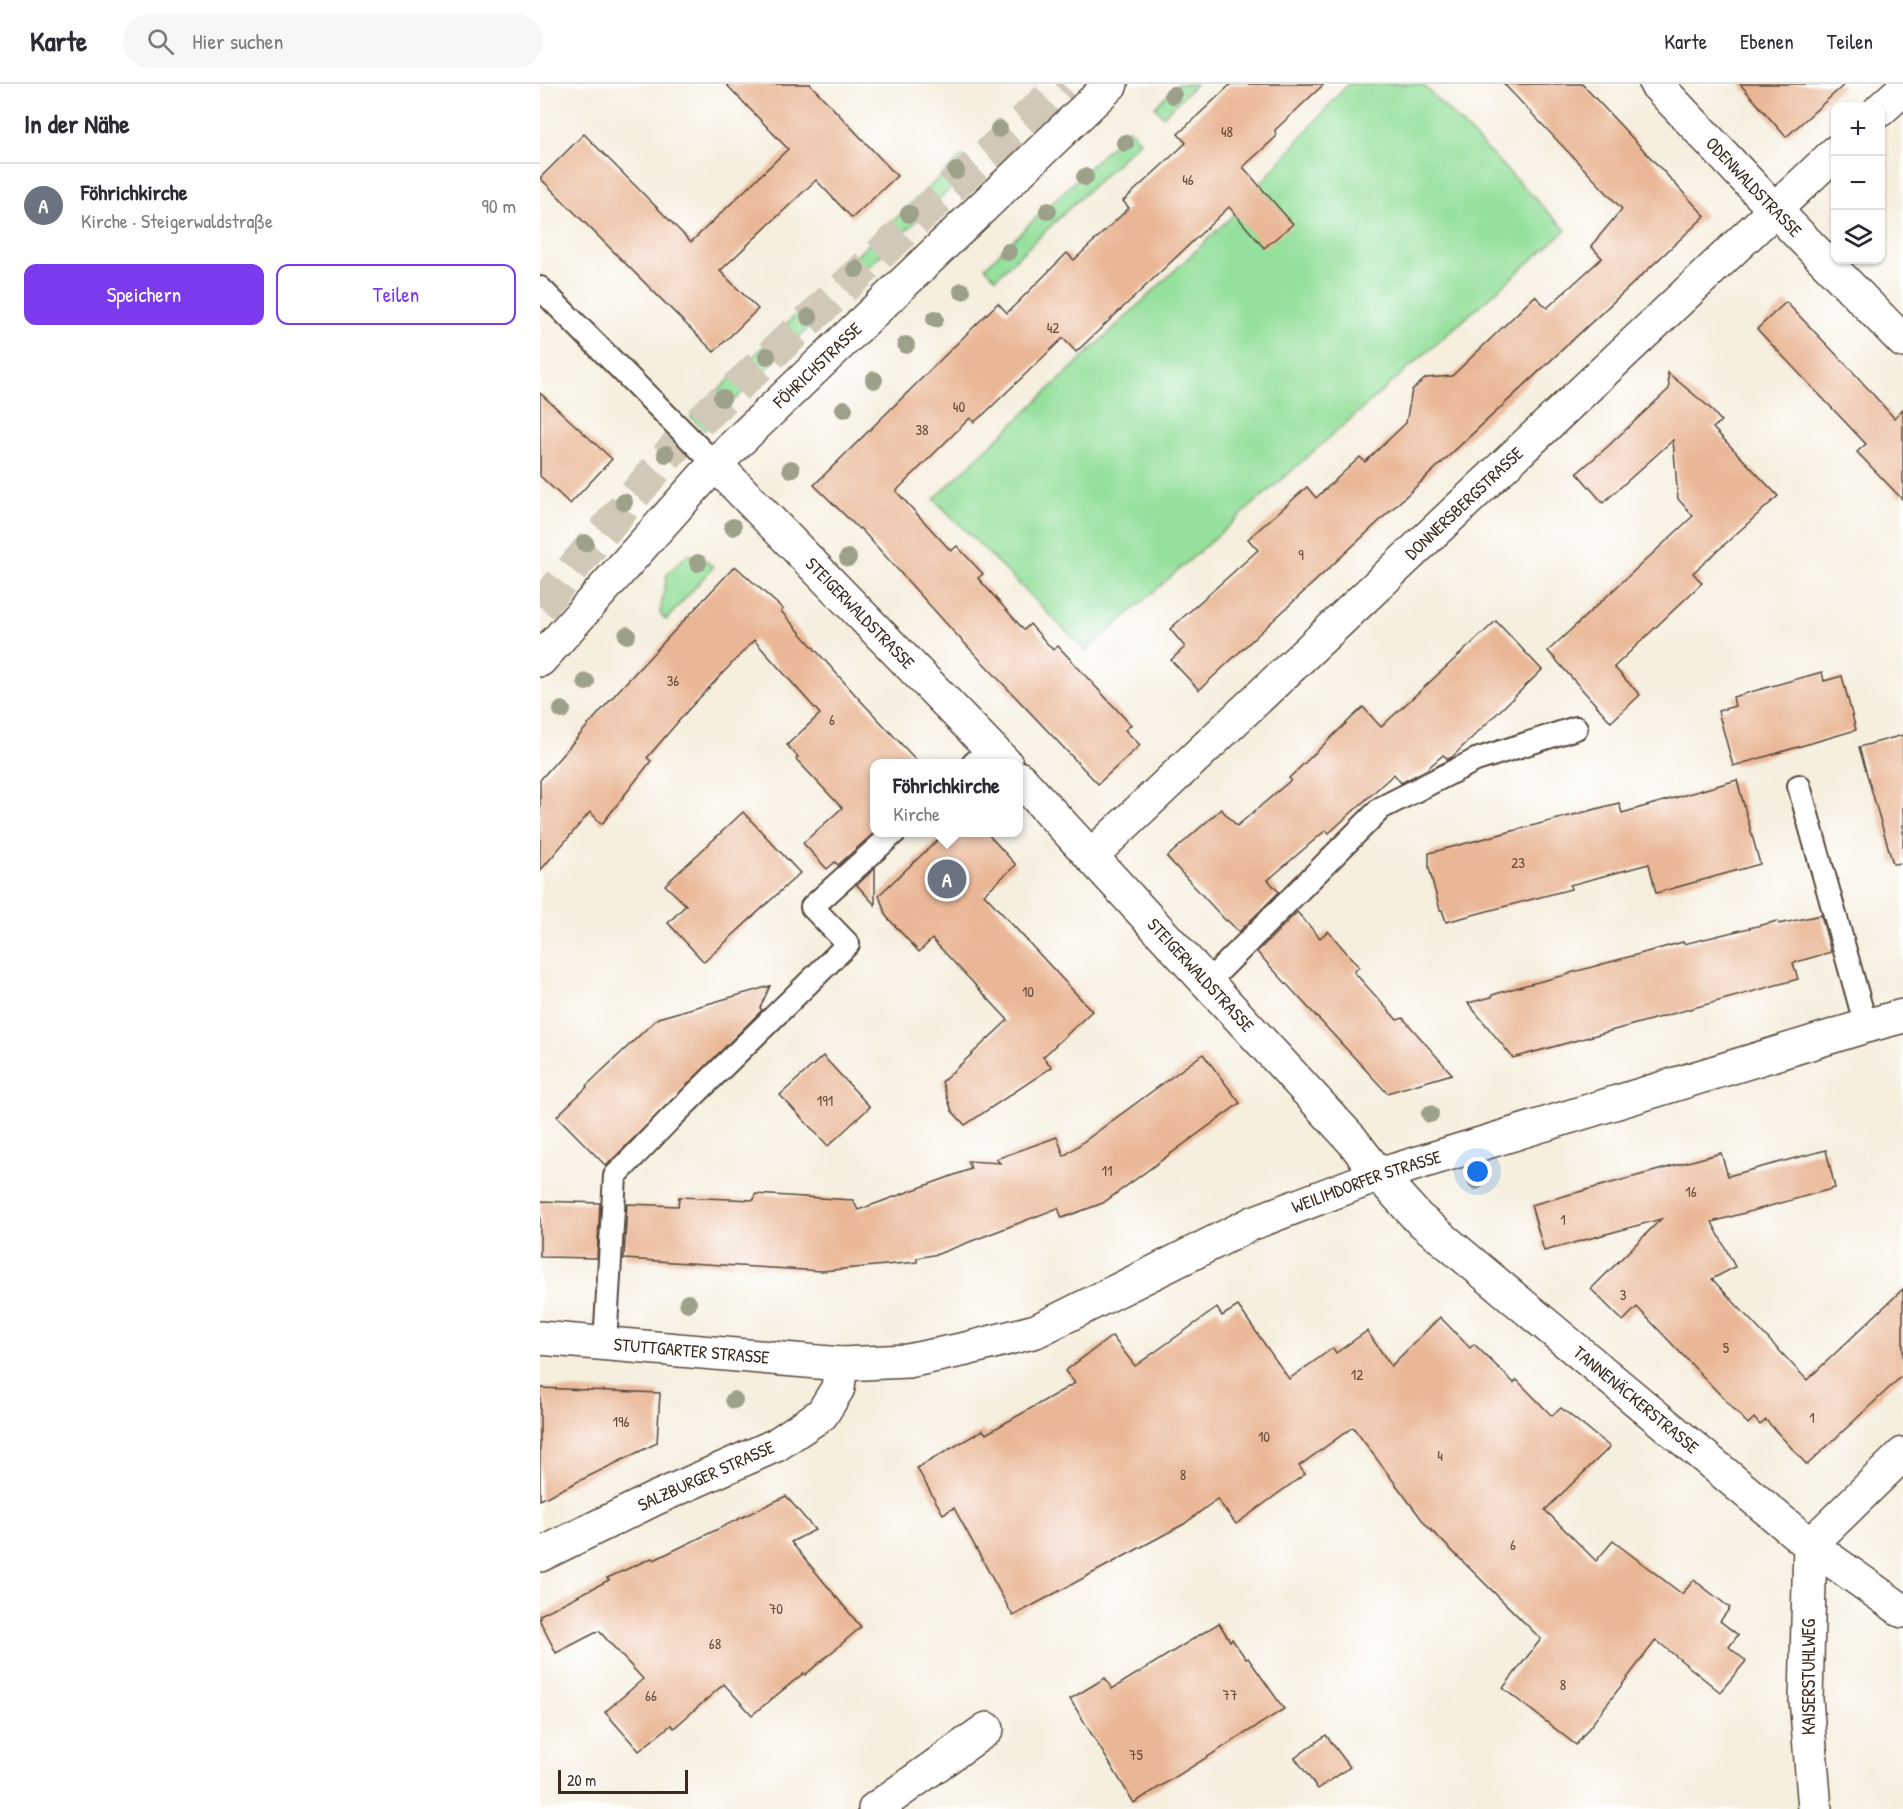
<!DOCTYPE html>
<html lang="de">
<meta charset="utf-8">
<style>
:root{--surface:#fff;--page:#f7f7f7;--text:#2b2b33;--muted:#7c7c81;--line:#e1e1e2;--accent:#7c3aed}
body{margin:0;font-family:"Patrick Hand",sans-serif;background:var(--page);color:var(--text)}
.controls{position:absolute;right:18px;top:18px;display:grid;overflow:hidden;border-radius:12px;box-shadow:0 2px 4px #0004}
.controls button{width:54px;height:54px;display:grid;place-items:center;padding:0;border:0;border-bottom:2px solid var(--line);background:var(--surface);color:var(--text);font:30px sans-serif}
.scale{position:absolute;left:18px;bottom:15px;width:130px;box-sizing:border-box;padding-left:6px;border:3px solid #3b2a1e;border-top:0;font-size:16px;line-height:21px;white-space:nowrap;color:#3b2a1e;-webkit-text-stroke:4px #fff;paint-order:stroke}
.you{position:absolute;left:938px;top:1088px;width:21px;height:21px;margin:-15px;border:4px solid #fff;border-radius:50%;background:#1a73e8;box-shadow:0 0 0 9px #1a73e833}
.badge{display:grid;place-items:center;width:39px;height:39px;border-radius:50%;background:var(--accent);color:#fff;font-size:20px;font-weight:700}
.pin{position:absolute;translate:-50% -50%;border:3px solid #fff;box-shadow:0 2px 6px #0006}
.popup{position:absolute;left:330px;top:675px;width:153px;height:78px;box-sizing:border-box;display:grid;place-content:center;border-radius:12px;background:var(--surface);filter:drop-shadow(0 2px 4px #0005);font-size:20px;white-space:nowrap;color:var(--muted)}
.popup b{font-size:22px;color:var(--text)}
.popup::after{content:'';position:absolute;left:50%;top:100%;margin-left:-12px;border:12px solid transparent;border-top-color:var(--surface)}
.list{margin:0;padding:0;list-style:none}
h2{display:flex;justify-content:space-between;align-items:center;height:78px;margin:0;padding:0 24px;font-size:26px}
h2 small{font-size:20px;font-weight:400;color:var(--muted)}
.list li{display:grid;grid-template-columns:39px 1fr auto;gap:18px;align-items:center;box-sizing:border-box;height:84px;padding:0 24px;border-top:2px solid var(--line)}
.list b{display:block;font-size:22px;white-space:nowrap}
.list p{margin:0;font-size:20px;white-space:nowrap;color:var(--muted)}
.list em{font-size:20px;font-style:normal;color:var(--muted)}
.actions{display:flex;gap:12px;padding:18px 24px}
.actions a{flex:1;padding:14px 0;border:2px solid var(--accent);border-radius:12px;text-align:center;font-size:21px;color:var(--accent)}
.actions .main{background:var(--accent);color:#fff}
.icon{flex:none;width:33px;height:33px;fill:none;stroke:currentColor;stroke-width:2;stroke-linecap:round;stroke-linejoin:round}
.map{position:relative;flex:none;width:1363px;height:1725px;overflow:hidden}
header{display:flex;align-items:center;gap:36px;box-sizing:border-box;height:84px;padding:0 30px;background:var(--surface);border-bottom:2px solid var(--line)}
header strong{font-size:28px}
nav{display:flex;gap:33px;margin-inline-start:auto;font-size:21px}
.search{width:420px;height:54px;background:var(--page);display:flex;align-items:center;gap:15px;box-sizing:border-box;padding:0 21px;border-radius:33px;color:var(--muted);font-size:22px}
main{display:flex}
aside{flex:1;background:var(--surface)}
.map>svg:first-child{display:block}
.green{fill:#95e09c;stroke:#68855d;stroke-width:1.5}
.building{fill:#eab796}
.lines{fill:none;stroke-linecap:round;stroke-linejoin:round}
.primary-tunnel{stroke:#d1c8b8;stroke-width:33;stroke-dasharray:33 16;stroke-linecap:butt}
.service-casing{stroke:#57483b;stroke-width:26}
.minor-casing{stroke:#57483b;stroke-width:36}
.tertiary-casing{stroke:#57483b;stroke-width:36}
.secondary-casing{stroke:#57483b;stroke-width:36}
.service{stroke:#fff;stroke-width:22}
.minor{stroke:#fff;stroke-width:33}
.tertiary{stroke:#fff;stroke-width:33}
.secondary{stroke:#fff;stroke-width:33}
.tree{fill:#9ea189}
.labels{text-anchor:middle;stroke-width:4.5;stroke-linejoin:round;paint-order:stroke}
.number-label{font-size:15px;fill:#674d3c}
.street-label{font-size:18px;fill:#3b2a1e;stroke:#fff}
</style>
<header>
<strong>Karte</strong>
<div class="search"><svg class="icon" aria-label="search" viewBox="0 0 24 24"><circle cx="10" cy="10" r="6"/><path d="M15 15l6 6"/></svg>Hier suchen</div>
<nav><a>Karte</a><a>Ebenen</a><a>Teilen</a></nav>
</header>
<main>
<aside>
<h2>In der Nähe<small></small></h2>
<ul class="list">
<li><span class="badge" style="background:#6b7280">A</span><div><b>Föhrichkirche</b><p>Kirche · Steigerwaldstraße</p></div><em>90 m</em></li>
</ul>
<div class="actions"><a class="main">Speichern</a><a>Teilen</a></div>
</aside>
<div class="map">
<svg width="1363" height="1725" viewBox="0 0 1363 1725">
<rect width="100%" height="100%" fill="#fff"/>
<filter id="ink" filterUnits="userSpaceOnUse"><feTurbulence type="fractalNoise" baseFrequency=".0167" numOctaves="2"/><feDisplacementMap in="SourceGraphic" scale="12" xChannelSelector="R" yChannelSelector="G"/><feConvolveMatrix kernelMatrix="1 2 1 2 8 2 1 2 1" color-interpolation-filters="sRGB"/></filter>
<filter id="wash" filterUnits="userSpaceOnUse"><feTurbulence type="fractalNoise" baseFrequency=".008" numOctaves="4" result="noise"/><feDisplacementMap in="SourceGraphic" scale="24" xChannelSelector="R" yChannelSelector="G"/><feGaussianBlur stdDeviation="1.35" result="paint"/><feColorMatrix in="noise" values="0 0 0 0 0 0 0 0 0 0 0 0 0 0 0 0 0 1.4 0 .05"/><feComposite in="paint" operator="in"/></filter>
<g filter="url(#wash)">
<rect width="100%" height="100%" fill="#f6efde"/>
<g class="green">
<polygon points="638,0 656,0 623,32 615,23"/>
<polygon points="808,0 882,0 1026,146 546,567 394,415 692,132"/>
<polygon points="589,45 600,57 456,194 445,183"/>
<polygon points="422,72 433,83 306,204 295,192"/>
<polygon points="274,213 287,226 164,346 151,333"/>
<polygon points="148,470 163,474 173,483 126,536 120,529 127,490"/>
</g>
<g id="blocks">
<g class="building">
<polygon points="186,0 270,0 357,92 312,134 276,96 180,187 218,225 174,268 0,94 44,50 151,158 248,65"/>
<polygon points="691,0 784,0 735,46 736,53 703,83 753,140 724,164 689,123 536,268 523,254 444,330 434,338 430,334 356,407 411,467 417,462 443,490 438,494 484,546 490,540 513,566 518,562 591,641 585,646 600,661 558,700 413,547 320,444 319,445 274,401 458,219 467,229 527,169 534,176 589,124 583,117 646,59 638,50"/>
<polygon points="964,0 1042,0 1165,132 659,606 631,576 645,563 630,545 718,466 708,455 767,403 776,414 820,373 825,378 866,339 872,306 886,294 912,292 995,212 1007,224 1062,174 1051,162 1082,125"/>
<polygon points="1200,0 1305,0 1246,53"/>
<polygon points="1246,218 1314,289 1354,334 1363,325 1363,416 1317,368 1326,360 1217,245"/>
<polygon points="1128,289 1169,323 1181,337 1173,344 1238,412 1153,489 1162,499 1074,583 1100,611 1071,638 1008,567 1153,432 1138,415 1133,356 1063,419 1037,389 1066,364 1129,305"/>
<polygon points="0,309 72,375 30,420 0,392"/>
<polygon points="195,482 243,525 241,527 320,616 380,680 335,680 335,748 298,781 295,778 287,785 263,759 302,724 256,675 258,673 247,661 280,630 214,556 149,625 107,674 111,677 62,740 50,728 0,787 0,696 80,605"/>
<polygon points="956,537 1002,586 912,673 908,675 903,671 886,686 861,699 854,690 789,749 786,746 728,796 739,808 699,848 687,836 686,837 627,773 681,725 697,742 751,696 749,694 823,623 841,643"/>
<polygon points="1282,588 1284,597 1302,592 1316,646 1193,682 1178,627 1195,622 1193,613"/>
<polygon points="1363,651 1363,779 1353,780 1319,663"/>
<polygon points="1197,696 1220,780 1116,809 1109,780 1030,801 1031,805 906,838 902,826 900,826 889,784 889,769 1079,719 1082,729"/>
<polygon points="203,728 260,789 164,878 128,839 146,821 125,801"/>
<polygon points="406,748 446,748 476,781 444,810 552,927 503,973 512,983 425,1041 412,1027 402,998 468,936 392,855 379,868 346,832 339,811"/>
<polygon points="335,784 335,821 317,801"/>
<polygon points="757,828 780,854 788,847 819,883 814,888 857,936 863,934 912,990 847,1009 717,868"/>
<polygon points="1281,831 1291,868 1253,879 1258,895 973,974 928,919 952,913 952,911 982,902 1030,890 1030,889 1143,858 1144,860 1238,837 1239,840"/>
<polygon points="230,902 220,924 222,926 66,1082 17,1032 47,1003 46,1002 118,934"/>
<polygon points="663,970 700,1019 563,1119 522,1134 518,1124 398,1170 377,1174 377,1178 282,1187 84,1175 87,1120 138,1122 139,1113 214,1116 215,1110 313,1116 318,1126 431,1085 428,1077 460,1079 456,1075 517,1053 524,1072"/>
<polygon points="283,972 330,1023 288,1062 240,1011"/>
<polygon points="1286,1066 1295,1104 1172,1138 1195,1183 1172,1195 1267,1296 1363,1205 1363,1291 1267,1381 1226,1336 1220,1341 1214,1334 1208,1340 1097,1223 1083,1237 1051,1205 1121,1135 1004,1167 991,1121 1181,1069 1188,1092"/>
<polygon points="0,1117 60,1119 57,1174 0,1173"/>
<polygon points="698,1222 749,1295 793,1264 796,1269 827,1247 851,1282 900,1233 930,1264 934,1260 974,1299 977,1296 1012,1332 1021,1324 1070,1363 1005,1426 1056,1477 1073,1457 1142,1510 1154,1496 1190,1524 1180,1537 1198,1551 1189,1563 1206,1577 1180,1608 1116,1556 1036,1661 963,1604 1001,1555 886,1441 813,1343 759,1382 765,1390 696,1440 677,1415 644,1440 473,1532 414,1424 403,1430 377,1384 443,1346 446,1350 535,1299 525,1287 572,1252 595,1282 677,1224 682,1232"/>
<polygon points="0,1304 120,1309 117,1359 0,1416"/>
<polygon points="246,1412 275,1446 251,1458 321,1543 265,1591 264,1589 212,1631 184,1600 134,1644 131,1641 99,1667 65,1628 103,1595 59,1547 16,1569 0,1537 0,1531 69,1496 67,1494 112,1474 114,1476"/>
<polygon points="679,1539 690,1557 692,1555 706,1575 708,1574 744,1625 594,1719 530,1615 565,1594 572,1605"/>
<polygon points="786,1651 810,1683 778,1705 755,1674"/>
</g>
</g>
</g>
<g filter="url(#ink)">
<use href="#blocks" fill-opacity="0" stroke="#57483b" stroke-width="1.5"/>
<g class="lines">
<polyline class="primary-tunnel" points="0,523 146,350 523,0"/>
<defs>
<g id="service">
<polyline points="0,204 175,380"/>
<polyline points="433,680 451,664"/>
<polyline points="1259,702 1326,942"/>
<polyline points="668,898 841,724 936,676 1036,644"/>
<polyline points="65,1259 75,1092 131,1034 308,860 272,823 355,748"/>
</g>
<g id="minor">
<path id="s1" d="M1116,0l118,125 129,132"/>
<polyline points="1340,26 1363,5"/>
<path id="s2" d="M175,380l291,300"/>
<path id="s3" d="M479,694l333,362 27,35 39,43 392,327 93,66"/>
<path id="s4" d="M552,771l744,-703"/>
<path id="s5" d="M0,1471l114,-56 122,-54 46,-31 16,-26 3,-24"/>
<polyline points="335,1725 447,1645"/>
<polyline points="1275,1725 1266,1615 1270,1461 1363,1370"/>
</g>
<g id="tertiary">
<path id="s6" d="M0,1254l301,26 67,-3 58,-12 70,-18 217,-108 126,-48 487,-149 37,-10"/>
</g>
<g id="secondary">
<path id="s7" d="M0,576l175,-196 396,-380"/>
</g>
</defs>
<use href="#service" class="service-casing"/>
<use href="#minor" class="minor-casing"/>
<use href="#tertiary" class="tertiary-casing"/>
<use href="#secondary" class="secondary-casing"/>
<use href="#service" class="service"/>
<use href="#minor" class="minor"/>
<use href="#tertiary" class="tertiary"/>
<use href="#secondary" class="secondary"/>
</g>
<g class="tree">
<circle cx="633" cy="11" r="9"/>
<circle cx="459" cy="45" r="9"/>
<circle cx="585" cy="59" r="9"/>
<circle cx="416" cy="87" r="9"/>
<circle cx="545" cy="93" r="9"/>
<circle cx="508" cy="127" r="9"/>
<circle cx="369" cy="130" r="9"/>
<circle cx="468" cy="168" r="9"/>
<circle cx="316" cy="185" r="9"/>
<circle cx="422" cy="207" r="9"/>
<circle cx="269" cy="233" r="9"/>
<circle cx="395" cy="235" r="9"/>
<circle cx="366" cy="261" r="9"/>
<circle cx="227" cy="272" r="9"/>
<circle cx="334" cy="296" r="9"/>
<circle cx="182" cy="314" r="9"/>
<circle cx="304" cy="325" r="9"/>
<circle cx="126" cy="370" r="9"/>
<circle cx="251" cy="385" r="9"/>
<circle cx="84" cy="418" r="9"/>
<circle cx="193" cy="443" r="9"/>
<circle cx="45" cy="459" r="9"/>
<circle cx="308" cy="474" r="9"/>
<circle cx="158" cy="479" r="9"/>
<circle cx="87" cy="551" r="9"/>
<circle cx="46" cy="598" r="9"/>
<circle cx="22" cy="626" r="9"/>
<circle cx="890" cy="1030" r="9"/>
<circle cx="936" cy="1097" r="9"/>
<circle cx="148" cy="1219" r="9"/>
<circle cx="194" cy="1316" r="9"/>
</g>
</g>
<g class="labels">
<g class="number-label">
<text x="687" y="53">48</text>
<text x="648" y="101">46</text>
<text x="513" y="249">42</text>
<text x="419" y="328">40</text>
<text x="382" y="351">38</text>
<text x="761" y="476">9</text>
<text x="133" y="602">36</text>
<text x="292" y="641">6</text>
<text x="978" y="784">23</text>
<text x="488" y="913">10</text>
<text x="285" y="1022">191</text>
<text x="567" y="1092">11</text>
<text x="1151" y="1113">16</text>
<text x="1023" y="1141">1</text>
<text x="1083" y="1216">3</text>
<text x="1186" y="1269">5</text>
<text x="817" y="1296">12</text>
<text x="1272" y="1339">1</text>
<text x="81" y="1343">196</text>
<text x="724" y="1358">10</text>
<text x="900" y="1377">4</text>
<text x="643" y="1396">8</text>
<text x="973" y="1466">6</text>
<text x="236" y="1530">70</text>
<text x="175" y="1565">68</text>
<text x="1023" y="1606">8</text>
<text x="690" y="1616">77</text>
<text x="111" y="1617">66</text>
<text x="596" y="1676">75</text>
</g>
<g class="street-label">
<text dy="6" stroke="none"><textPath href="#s1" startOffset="142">ODENWALDSTRASSE</textPath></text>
<text dy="6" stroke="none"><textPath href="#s7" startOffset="405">FÖHRICHSTRASSE</textPath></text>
<text dy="6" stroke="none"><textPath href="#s4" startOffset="512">DONNERSBERGSTRASSE</textPath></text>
<text dy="6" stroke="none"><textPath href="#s2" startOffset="208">STEIGERWALDSTRASSE</textPath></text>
<text dy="6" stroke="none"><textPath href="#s3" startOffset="268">STEIGERWALDSTRASSE</textPath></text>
<text dy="6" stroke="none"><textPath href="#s6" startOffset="864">WEILIMDORFER STRASSE</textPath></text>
<text dy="6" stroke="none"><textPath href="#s6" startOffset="152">STUTTGARTER STRASSE</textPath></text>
<text dy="6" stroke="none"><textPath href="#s3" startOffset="878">TANNENÄCKERSTRASSE</textPath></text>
<text dy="6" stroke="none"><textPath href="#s5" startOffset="184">SALZBURGER STRASSE</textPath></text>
<text transform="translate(1269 1593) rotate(-90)" y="6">KAISERSTUHLWEG</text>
</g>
</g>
</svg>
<div class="controls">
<button>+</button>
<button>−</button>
<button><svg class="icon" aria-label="layers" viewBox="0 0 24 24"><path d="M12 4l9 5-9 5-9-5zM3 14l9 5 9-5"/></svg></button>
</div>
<div class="scale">20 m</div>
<div class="you"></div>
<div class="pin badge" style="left:407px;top:795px;background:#6b7280">A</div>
<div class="popup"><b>Föhrichkirche</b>Kirche</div>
</div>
</main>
